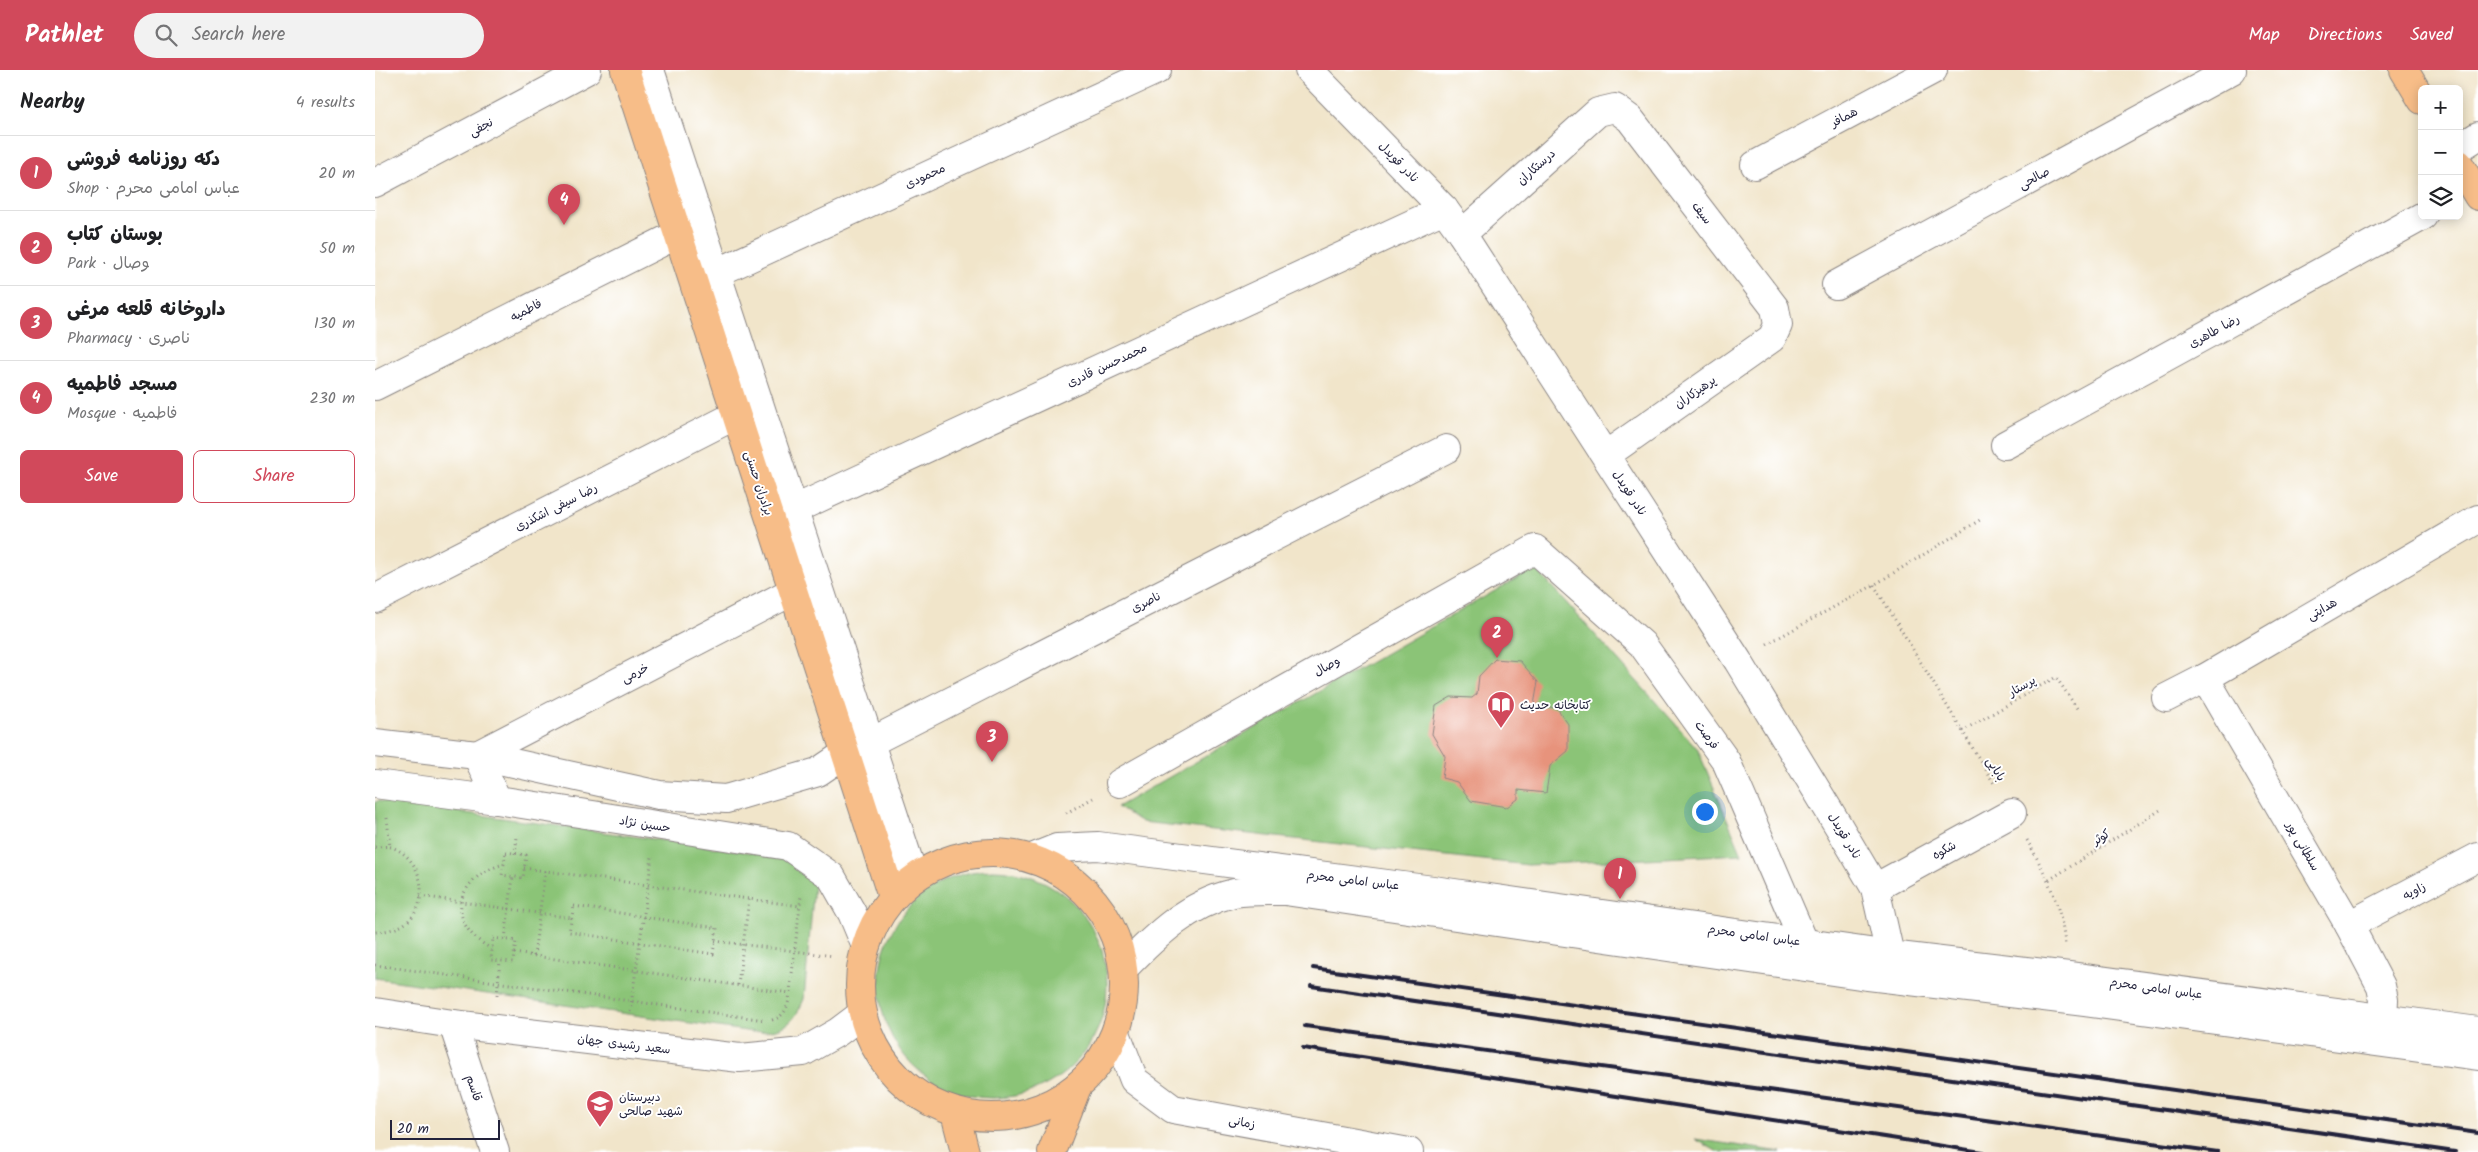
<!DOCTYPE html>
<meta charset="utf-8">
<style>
:root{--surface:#fff;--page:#f2f2f2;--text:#202124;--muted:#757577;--line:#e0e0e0;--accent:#d1495b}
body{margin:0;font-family:Kalam,"Playpen Sans Arabic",sans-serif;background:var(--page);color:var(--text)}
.controls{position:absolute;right:15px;top:15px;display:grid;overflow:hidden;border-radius:8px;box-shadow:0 2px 12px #0003}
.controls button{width:45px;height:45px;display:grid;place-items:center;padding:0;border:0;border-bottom:1px solid var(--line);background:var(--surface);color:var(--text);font:25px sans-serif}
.scale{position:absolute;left:15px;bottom:12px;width:110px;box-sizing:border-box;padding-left:5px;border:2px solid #22223b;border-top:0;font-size:14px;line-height:18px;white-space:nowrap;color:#22223b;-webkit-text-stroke:4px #fff;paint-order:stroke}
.you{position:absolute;left:1329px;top:741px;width:18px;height:18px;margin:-12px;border:4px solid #fff;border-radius:50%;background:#1a73e8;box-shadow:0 0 0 8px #1a73e833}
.badge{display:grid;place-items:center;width:32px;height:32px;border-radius:50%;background:var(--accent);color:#fff;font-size:16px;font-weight:700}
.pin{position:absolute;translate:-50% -41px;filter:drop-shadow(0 1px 2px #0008)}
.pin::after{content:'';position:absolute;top:26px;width:18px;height:15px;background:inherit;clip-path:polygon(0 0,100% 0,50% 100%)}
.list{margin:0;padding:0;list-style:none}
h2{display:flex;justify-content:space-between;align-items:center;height:65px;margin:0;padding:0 20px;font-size:21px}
h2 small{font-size:16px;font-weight:400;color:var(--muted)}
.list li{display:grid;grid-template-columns:32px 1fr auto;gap:15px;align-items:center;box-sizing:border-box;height:75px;padding:0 20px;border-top:1px solid var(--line)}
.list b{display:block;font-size:19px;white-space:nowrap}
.list p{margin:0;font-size:16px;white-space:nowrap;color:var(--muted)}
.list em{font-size:16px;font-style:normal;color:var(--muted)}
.actions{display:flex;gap:10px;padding:15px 20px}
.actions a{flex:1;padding:11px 0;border:1px solid var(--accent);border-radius:8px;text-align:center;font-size:18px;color:var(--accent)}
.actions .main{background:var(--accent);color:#fff}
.icon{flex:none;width:28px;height:28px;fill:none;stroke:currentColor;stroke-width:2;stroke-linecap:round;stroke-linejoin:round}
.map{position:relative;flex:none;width:2103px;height:1082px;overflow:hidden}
header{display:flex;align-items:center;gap:30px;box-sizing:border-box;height:70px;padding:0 25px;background:var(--accent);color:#fff}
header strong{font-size:24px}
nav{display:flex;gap:28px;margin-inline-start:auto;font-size:18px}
.search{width:350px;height:45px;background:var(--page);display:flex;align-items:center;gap:12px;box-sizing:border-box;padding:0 18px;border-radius:28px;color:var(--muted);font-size:19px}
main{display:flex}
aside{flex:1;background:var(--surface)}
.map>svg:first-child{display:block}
.green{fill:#8bc477;stroke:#567359}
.building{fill:#e7937c}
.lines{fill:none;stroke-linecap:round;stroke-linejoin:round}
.minor-casing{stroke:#8a8482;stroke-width:30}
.major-casing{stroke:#8a8482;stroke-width:30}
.path{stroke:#8a8482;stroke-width:3;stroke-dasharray:1 4;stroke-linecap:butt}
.minor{stroke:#fff;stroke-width:28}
.major{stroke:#f7bd88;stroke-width:28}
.rail{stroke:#22223b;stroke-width:4}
.labels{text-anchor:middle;stroke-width:4;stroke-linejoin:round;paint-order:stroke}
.street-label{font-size:12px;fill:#22223b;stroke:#fff}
.poi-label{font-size:12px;fill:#22223b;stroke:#fff;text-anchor:start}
</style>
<header>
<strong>Pathlet</strong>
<div class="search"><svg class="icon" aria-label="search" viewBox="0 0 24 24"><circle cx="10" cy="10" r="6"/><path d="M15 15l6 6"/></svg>Search here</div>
<nav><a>Map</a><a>Directions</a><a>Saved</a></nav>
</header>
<main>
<aside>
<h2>Nearby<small>4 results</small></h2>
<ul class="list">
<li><span class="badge">1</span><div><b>دکه روزنامه فروشی</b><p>Shop · عباس امامی محرم</p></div><em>20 m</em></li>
<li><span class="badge">2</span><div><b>بوستان کتاب</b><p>Park · وصال</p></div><em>50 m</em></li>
<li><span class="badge">3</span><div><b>داروخانه قلعه مرغی</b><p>Pharmacy · ناصری</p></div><em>130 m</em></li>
<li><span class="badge">4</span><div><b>مسجد فاطمیه</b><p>Mosque · فاطمیه</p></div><em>230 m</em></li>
</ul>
<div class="actions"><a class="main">Save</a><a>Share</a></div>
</aside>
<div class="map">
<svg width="2103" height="1082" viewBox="0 0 2103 1082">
<rect width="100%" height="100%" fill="#fff"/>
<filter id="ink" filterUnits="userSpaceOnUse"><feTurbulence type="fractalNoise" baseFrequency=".02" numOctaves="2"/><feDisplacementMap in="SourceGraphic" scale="10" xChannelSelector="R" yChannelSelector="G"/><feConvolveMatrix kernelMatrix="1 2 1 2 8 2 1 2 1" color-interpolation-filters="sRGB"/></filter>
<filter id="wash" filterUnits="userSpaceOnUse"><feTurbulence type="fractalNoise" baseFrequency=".0096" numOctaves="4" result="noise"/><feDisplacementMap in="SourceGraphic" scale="20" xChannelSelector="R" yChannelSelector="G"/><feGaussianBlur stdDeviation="1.12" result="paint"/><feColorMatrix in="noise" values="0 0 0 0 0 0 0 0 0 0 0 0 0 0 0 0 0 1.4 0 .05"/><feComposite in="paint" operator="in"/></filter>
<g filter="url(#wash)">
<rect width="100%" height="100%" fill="#f1e5ca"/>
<g class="green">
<polygon points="1160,498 1322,678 1367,784 1153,795 767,752 742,737"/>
<path d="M4,731l404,56 24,17 7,11 -10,114c-12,29 -22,31 -51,33l-378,-54v-176z"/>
<circle cx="618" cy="914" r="114"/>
<polygon points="1320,1069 1406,1082 1343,1082"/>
</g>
<g id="blocks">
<polygon class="building" points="1120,589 1145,591 1163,612 1159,635 1182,638 1193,654 1193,681 1175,696 1171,723 1143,720 1143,729 1132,737 1096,731 1082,712 1067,708 1070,686 1057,664 1061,636 1076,627 1097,628 1102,624 1104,606"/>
</g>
</g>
<g filter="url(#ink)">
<use href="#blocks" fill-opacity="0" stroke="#8a8482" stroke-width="1"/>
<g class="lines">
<defs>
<g id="minor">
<polyline points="275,0 539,807"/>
<polyline points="934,0 1069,139 1087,164 1363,591 1464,757 1500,818 1515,885"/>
<polyline points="2084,78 2103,66"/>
<polyline points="1380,95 1558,0"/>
<polyline points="0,113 212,0"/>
<polyline points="1087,164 1223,42 1240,38 1255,49 1400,238 1403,255 1397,268 1231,385"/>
<polyline points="324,211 782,0"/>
<polyline points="1461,215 1857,0"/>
<polyline points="0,316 303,164"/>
<polyline points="1630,375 2048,146"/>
<polyline points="402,450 418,440 1069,139"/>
<polyline points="0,529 361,345"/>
<polyline points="1830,608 1974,855 2006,916 2009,930 2007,966"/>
<polyline points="1791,628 1830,608 2103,449"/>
<polyline points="0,673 102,685 284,725 351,729 443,702 471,683 494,673 1071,379"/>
<polyline points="745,713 1160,479 1267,574 1351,691 1429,872 1429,886"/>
<polyline points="0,714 122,730 413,776 456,806 477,843 490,874"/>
<polyline points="122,730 102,685 418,521"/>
<polyline points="657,788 682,778 723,776 1058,820 1515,885 1694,906 2103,961"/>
<polyline points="1500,818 1637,743"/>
<polyline points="1974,855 2103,787"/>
<path d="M749,898c32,-33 64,-64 110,-75 16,-3 35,-2 51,-2l575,84 225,27 393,54"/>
<polyline points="0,942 78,954 365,988 428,982 463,962 487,944"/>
<polyline points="78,954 120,1082"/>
<polyline points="741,963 759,1010 798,1039 1034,1082"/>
</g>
<g id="major">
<polyline points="250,0 517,827"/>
<polyline points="2029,0 2047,30"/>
<polyline points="2084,94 2103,126"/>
<circle cx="617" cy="915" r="132"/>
<polyline points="580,1043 590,1082"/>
<polyline points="677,1082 702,1017"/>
</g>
</defs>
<use href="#minor" class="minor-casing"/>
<use href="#major" class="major-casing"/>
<g class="path">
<polyline points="1499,515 1620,715"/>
<polyline points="1392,574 1499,515 1605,450"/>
<polyline points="1587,661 1681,607 1703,640"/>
<polyline points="691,743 718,728"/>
<polyline points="12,748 15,777"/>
<path d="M1652,770c19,34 34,65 38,104"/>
<path d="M0,777c5,0 11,-1 16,0 30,10 41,52 17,74 -9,8 -21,10 -33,11"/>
<polygon points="131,782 151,785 148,808 127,805"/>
<polyline points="620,782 626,778"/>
<polyline points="140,784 142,767"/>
<polyline points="149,798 425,836"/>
<polyline points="1674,810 1787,739"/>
<polyline points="45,826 197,848"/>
<polygon points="199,836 342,858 338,884 194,862"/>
<polygon points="118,868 141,871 138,892 116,890"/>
<polyline points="130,869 138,807"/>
<polyline points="340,871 459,886"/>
<path d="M117,879c-48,-25 -38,-71 12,-85"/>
<polyline points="139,883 415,923"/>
<polyline points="159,886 170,801"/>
<polyline points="0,895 390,950"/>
<polyline points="363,915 374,829"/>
<polyline points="122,925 125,891"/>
<polyline points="255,942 277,787"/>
<path d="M397,950c11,-3 14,-9 17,-20l12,-104"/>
</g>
<use href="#minor" class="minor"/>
<use href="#major" class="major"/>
<g class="rail">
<polyline points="938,898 2103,1063"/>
<polyline points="936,916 2080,1082"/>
<polyline points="930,956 1843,1082"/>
<polyline points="928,978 1607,1082"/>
</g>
</g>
</g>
<defs>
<symbol id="library-pin" viewBox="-11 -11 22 30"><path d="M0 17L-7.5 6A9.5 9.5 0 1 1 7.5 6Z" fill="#d1495b" stroke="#fff"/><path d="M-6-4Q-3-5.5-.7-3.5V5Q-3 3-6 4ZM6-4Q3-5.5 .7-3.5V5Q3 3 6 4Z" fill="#fff"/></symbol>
<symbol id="school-pin" viewBox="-11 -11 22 30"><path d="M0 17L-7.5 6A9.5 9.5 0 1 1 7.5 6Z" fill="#d1495b" stroke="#fff"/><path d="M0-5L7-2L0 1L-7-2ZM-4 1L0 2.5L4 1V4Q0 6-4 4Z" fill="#fff"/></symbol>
</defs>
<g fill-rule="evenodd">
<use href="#library-pin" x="1110" y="619" width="32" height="43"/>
<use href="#school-pin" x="209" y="1018" width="32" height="43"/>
</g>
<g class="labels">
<g class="street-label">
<text transform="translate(1469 47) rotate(-28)" y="4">همافر</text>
<text transform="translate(106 57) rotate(-28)" y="4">نجفی</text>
<text transform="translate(1024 92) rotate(46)" y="4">نادر قویدل</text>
<text transform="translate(1161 97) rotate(-42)" y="4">درستکاران</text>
<text transform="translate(550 106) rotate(-25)" y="4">محمودی</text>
<text transform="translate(1659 108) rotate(-29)" y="4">صالحی</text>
<text transform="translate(1327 143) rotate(53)" y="4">سیف</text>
<text transform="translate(151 240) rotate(-27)" y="4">فاطمیه</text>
<text transform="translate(1839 261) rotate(-29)" y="4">رضا طاهری</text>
<text transform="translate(732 295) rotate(-25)" y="4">محمدحسن قادری</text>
<text transform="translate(1320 322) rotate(-35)" y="4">پرهیزکاران</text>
<text transform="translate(384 413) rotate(72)" y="4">برادران حسنی</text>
<text transform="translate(1255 423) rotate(57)" y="4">نادر قویدل</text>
<text transform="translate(181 437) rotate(-27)" y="4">رضا سیفی اشکذری</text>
<text transform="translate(771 532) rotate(-27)" y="4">ناصری</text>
<text transform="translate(1947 539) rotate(-30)" y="4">هدایتی</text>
<text transform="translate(952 596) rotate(-29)" y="4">وصال</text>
<text transform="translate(260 603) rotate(-27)" y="4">خرمی</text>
<text transform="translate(1647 616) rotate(-30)" y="4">پرستار</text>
<text transform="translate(1332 665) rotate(54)" y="4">فرصت</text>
<text transform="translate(1621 699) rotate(59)" y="4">بابایی</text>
<text transform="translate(270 754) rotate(9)" y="4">حسین نژاد</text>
<text transform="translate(1470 766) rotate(59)" y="4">نادر قویدل</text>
<text transform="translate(1726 767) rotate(-32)" y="4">کوثر</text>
<text transform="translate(1928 776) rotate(60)" y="4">سلطانی پور</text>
<text transform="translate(1569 780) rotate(-29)" y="4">شکوه</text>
<text transform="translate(978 810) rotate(7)" y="4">عباس امامی محرم</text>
<text transform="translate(2039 821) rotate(-28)" y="4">زاویه</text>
<text transform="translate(1379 865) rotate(8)" y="4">عباس امامی محرم</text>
<text transform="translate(1781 918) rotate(8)" y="4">عباس امامی محرم</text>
<text transform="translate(249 974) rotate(7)" y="4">سعید رشیدی جهان</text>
<text transform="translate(99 1018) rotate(72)" y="4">قاسم</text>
<text transform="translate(867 1052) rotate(10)" y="4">زمانی</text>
</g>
<g class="poi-label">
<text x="1145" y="639">کتابخانه حدیث</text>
<text x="244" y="1031">دبیرستان<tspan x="244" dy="14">شهید صالحی</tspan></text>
</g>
</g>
</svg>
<div class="controls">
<button>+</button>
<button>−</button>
<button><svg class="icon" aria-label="layers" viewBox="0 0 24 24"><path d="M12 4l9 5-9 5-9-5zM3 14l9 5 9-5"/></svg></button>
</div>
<div class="scale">20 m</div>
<div class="you"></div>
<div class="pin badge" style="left:1245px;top:829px">1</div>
<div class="pin badge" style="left:1122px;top:588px">2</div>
<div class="pin badge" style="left:617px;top:692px">3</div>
<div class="pin badge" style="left:189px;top:155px">4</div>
</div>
</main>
